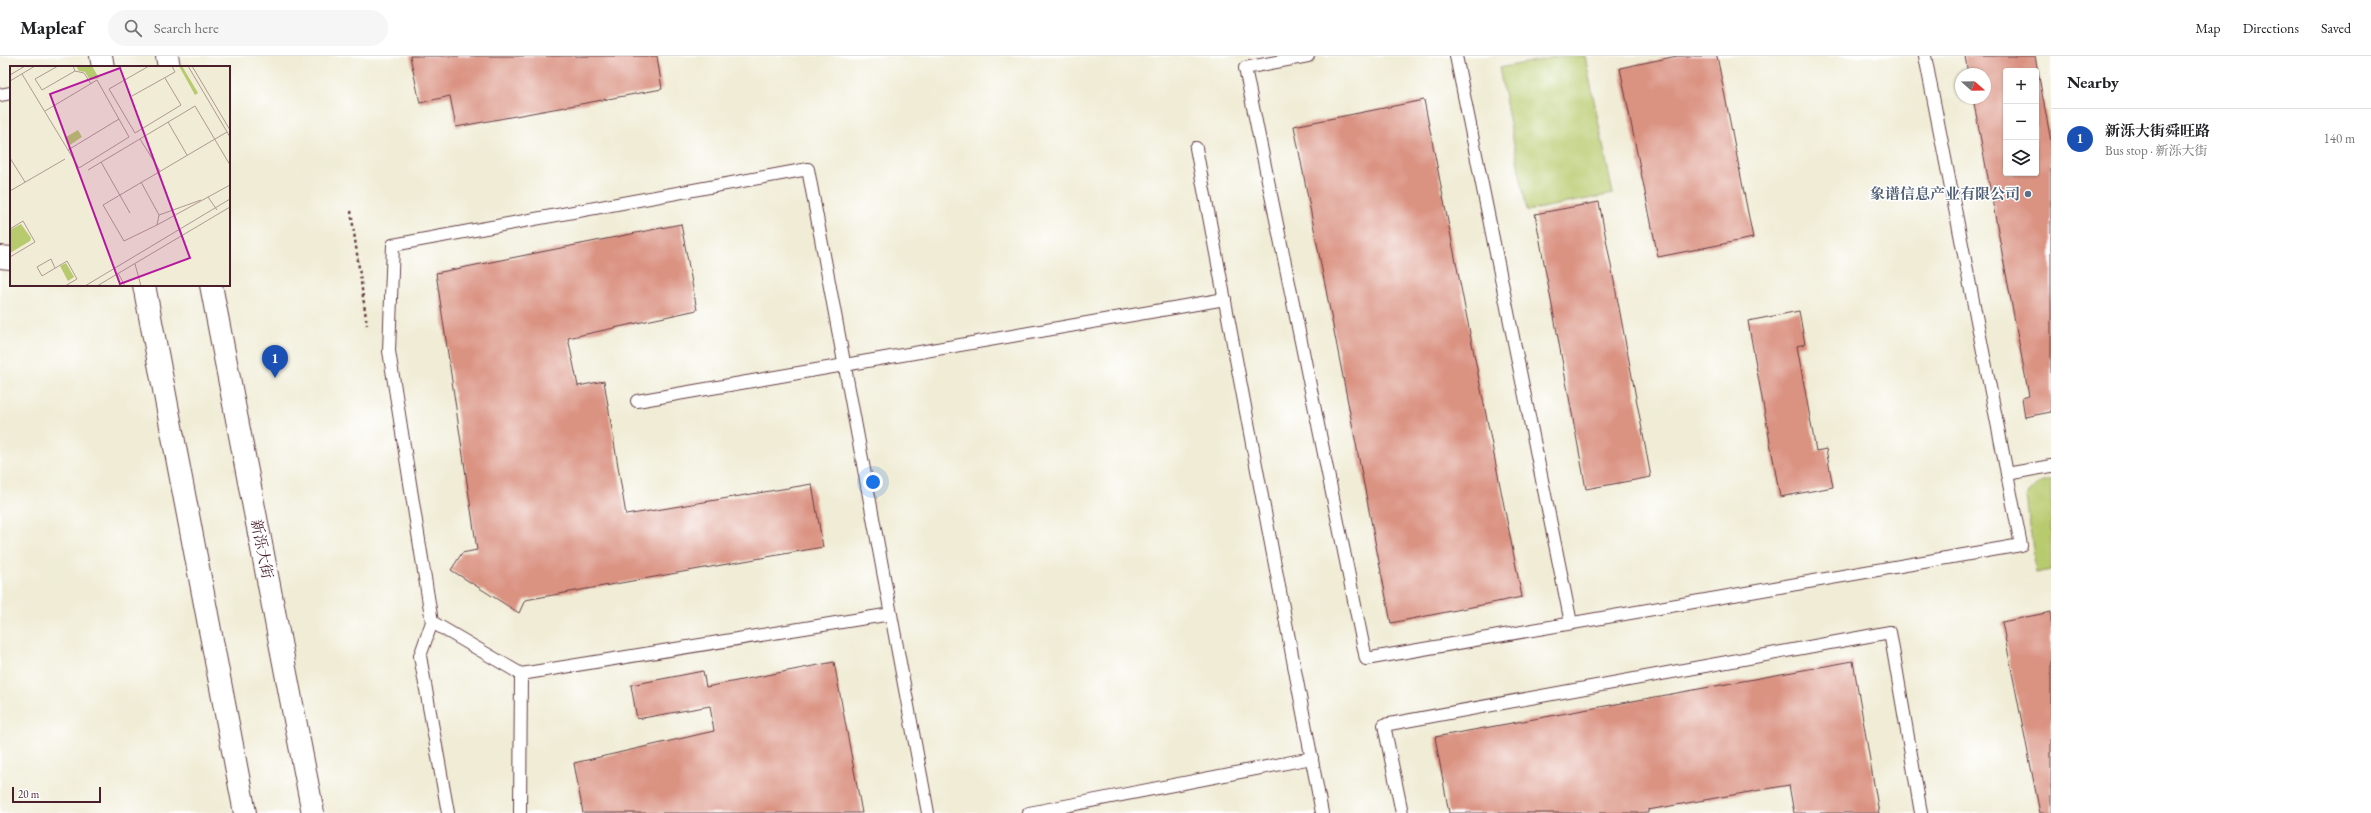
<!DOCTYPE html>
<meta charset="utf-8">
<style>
:root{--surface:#fff;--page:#f6f6f6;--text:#202124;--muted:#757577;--line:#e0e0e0;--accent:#0b8043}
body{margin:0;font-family:"EB Garamond","Noto Serif SC",serif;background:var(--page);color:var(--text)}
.controls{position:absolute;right:12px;top:12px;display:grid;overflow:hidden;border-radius:4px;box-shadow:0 1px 3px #0004}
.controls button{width:36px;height:36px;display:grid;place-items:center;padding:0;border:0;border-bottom:1px solid var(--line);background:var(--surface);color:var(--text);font:20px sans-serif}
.compass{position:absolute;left:1955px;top:12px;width:36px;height:36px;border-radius:50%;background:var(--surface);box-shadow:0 1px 3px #0004;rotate:110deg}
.scale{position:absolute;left:12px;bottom:10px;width:89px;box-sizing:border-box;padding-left:4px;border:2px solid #4a1f2b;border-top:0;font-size:11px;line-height:14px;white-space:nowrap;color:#4a1f2b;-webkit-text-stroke:3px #fff;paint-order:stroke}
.you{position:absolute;left:873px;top:426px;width:14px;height:14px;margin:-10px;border:3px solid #fff;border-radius:50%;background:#1a73e8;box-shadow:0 0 0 6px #1a73e833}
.badge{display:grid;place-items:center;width:26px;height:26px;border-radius:50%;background:var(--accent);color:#fff;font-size:13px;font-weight:700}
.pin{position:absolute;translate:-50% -33px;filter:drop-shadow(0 1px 2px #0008)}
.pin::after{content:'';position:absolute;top:21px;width:14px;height:12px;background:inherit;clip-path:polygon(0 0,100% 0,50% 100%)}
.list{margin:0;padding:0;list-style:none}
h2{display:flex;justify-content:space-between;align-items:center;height:52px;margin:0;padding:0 16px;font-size:17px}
h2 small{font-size:13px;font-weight:400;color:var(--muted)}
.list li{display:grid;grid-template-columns:26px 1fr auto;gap:12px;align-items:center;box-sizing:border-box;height:60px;padding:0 16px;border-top:1px solid var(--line)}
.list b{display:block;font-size:15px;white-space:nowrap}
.list p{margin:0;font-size:13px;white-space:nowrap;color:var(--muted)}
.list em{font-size:13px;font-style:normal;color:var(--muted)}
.icon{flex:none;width:22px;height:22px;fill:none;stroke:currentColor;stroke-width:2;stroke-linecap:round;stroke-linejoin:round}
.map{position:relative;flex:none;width:2051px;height:757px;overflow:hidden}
header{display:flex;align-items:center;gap:24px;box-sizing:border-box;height:56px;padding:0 20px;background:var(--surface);border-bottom:1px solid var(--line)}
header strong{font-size:19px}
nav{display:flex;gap:22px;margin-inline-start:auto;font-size:14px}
.search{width:280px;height:36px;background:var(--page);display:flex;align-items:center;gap:10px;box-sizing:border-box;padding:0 14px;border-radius:22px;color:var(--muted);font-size:15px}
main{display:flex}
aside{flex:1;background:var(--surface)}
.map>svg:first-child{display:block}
.green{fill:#b7ca6d;stroke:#80744c}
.building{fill:#da9281;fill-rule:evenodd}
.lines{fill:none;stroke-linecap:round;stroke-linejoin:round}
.lane-casing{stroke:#633e44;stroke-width:14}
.street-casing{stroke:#633e44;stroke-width:24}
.secondary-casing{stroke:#633e44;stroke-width:24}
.path{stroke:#633e44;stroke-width:2.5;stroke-dasharray:3 3;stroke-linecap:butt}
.lane{stroke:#fff;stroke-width:12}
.street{stroke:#fff;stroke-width:22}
.secondary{stroke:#fff;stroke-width:22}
.service-dot{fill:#5c6f8a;stroke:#fff;stroke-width:1.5}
.labels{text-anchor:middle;stroke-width:3;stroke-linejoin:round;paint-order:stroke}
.service-label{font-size:15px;font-weight:bold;fill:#4e5e75;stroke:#fff;text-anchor:end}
.street-label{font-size:15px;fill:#4a1f2b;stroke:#fff}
.inset-road{fill:none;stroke:#ae9a91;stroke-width:1}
.view{fill:#b5179e;fill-opacity:0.15;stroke:#b5179e;stroke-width:2}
.inset-edge{fill:none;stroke:#4a1f2b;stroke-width:2}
</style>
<header>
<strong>Mapleaf</strong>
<div class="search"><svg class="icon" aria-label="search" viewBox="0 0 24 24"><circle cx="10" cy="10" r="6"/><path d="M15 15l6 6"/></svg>Search here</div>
<nav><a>Map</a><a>Directions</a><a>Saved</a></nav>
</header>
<main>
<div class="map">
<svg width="2051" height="757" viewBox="0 0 2051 757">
<rect width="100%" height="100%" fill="#fff"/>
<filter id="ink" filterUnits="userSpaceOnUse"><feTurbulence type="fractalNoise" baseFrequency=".025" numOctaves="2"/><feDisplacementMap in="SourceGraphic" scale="8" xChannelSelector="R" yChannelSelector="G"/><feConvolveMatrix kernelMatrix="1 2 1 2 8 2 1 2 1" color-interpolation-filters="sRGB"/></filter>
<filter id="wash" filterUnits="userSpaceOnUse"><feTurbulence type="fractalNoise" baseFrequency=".012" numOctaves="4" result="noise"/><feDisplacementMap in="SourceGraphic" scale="16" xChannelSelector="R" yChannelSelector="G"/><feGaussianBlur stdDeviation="0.9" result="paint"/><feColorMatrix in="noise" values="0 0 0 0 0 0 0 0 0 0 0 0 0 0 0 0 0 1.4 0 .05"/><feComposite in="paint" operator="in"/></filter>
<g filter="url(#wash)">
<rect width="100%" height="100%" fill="#f0ecd5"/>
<g class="green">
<polygon points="1561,0 1585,0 1613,138 1527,155 1499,12"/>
<polygon points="2051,424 2051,514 2036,517 2026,440 2039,427"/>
</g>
<g id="blocks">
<g class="building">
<polygon points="410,0 657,0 662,33 456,71 450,40 420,47"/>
<polygon points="1677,0 1717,0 1753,182 1658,201 1620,12"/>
<path d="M1965,0h70l16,85v271l-26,5 -3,-19 7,-2 -56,-298h12v-24h-17zM2006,15h30v102h-30z"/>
<polygon points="1424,44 1522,541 1391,567 1294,70"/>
<polygon points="1599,146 1651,421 1586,433 1535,158"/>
<polygon points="681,168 697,254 568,282 578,330 604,325 626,459 812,428 823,491 525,544 519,557 451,514 462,497 477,494 436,217"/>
<polygon points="1799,255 1805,288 1797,290 1816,395 1826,393 1833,431 1780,441 1748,265"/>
<polygon points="2051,556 2051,757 2040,757 2002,566"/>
<polygon points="1853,605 1879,757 1794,757 1789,729 1648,754 1648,757 1449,757 1435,681"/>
<polygon points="834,606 862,757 583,757 574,707 714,675 710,650 637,663 631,629 703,615 706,631"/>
</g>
</g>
</g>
<g filter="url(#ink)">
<use href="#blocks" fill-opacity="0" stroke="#633e44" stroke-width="1"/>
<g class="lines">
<defs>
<g id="lane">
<polyline points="1308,0 1245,12 1366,603 2021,489 1925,0"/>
<polyline points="1456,0 1571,567"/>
<polyline points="0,39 11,37"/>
<polyline points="1196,92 1322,757"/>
<polyline points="637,345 1225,243"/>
<polyline points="2007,418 2051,410"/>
<path d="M891,558l-370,60 -89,-52 -43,-271 4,-106 415,-76c40,214 80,429 120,644"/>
<polyline points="432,566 420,600 448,757"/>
<polyline points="520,757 521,618"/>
<polyline points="1029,757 1312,702"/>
<polyline points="1402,757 1384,669 1890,576 1921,757"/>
</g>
<polyline id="street" points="0,201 11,202"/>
<g id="secondary">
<polyline points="101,0 103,11"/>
<polyline points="167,0 169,11"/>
<polyline points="144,229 245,757"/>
<polyline points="211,229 313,757"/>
</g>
</defs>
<use href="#lane" class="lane-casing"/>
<use href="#street" class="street-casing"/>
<use href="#secondary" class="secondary-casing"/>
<polyline class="path" points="351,155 367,269"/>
<use href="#lane" class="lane"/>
<use href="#street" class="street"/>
<use href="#secondary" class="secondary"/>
</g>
</g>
<circle class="service-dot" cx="2028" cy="138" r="4"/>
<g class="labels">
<g class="service-label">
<text x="2020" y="143">象谱信息产业有限公司</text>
</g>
<g class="street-label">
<text transform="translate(262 493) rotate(79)" y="5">新泺大街</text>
</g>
</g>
<g transform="translate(10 10)">
<rect width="220" height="220" fill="#f0ecd5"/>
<path d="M66,0h16l7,12 -9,2 -5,-8 -6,-1zM169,0h3l16,27 -3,2zM68,64l4,7 -12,8 -4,-8zM11,158l10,14 -1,3 -20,12v-23zM56,197l8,14 -6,4 -8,-15z" fill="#b7ca6d"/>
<path class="inset-road" d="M48,0l-23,13 7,11 33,-19 -2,-5M139,0l-40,23 26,44 46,-28 -16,-27M178,0l42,71M182,0l38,64M65,5l9,2 7,11M12,8l57,94 50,-31 -32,-57 -52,31M0,9l15,-9M0,15l25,-15M122,30l43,-24 -3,-6M158,56l19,33M130,73l20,32M58,84l51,-31M0,92l15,24M91,96l29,51M78,104l107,-64 35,59M131,116l18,33 -2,10 -33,16 -21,-36 112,-66 12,-7M0,125l55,-32M198,131l9,13M149,149l42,-15M147,159l73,-40M0,163l13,-8 12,21 -25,15M125,198l6,22M45,202l-4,-9 -14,8 5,9 25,-15 10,18 -12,7M108,207l7,13M75,220l145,-87M87,220l133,-79"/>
<path class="view" d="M110,2l70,190 -70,26 -70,-190z"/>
<rect width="220" height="220" class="inset-edge"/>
</g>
</svg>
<div class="controls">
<button>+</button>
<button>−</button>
<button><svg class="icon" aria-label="layers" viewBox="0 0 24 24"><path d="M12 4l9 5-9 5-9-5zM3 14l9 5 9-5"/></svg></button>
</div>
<svg class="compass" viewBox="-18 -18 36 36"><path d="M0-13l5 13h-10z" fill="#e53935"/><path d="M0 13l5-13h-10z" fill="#757577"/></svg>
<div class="scale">20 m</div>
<div class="you"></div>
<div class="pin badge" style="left:275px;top:322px;background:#1a4fb4">1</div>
</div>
<aside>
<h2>Nearby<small></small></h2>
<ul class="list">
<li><span class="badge" style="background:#1a4fb4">1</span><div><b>新泺大街舜旺路</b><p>Bus stop · 新泺大街</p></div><em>140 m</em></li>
</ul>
</aside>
</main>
